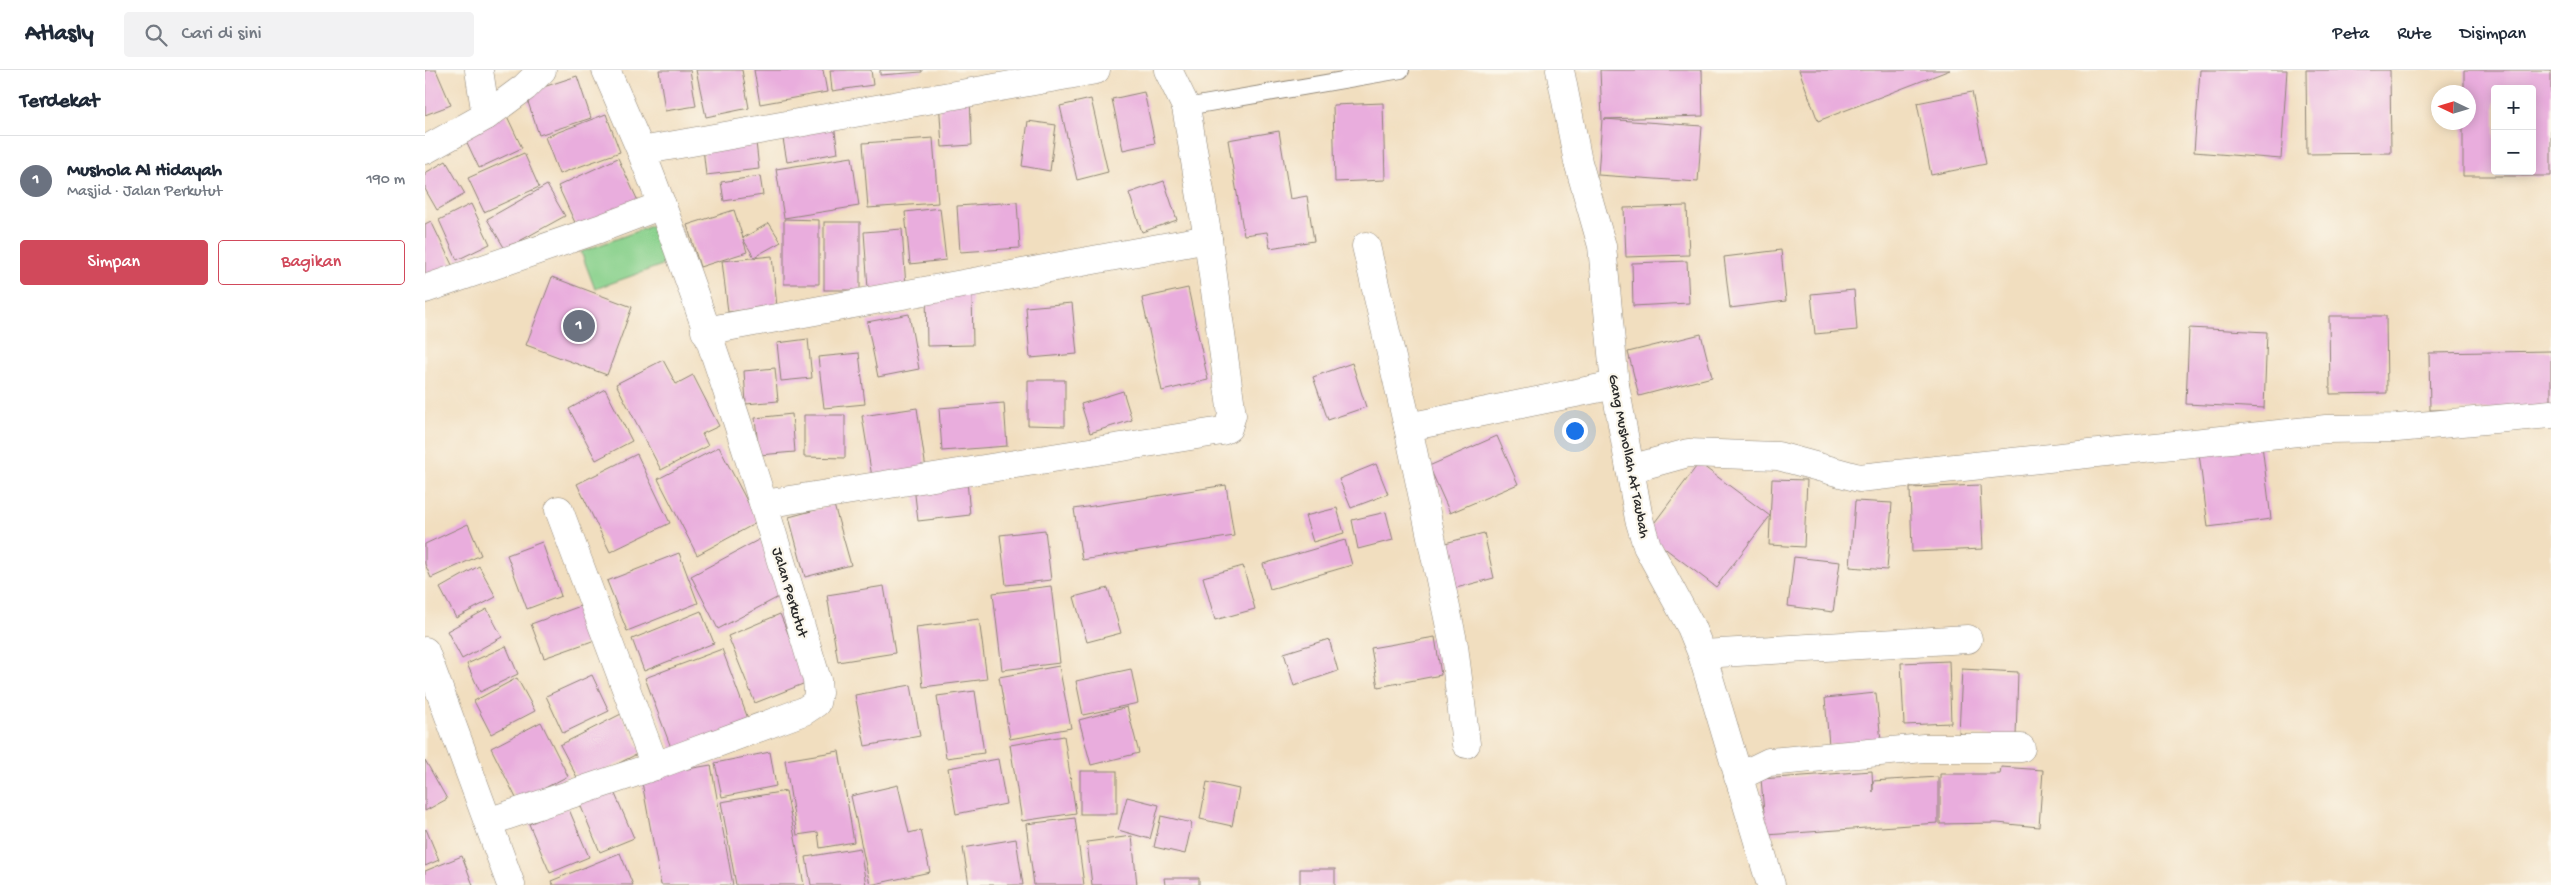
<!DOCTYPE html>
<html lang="id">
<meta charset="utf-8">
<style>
:root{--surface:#fff;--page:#f2f2f3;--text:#1f2937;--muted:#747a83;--line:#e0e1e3;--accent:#d1495b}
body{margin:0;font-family:"Gochi Hand",sans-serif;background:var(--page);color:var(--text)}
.controls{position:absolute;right:15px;top:15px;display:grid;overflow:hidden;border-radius:5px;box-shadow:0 2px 12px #0003}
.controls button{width:45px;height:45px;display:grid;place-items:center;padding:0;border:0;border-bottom:1px solid var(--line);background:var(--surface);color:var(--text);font:25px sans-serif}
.compass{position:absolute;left:2006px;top:15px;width:45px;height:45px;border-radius:50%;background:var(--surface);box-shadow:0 2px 12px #0003;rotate:274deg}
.you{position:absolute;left:1149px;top:360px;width:18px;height:18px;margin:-12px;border:4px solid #fff;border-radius:50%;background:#1a73e8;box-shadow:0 0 0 8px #1a73e833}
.badge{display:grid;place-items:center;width:32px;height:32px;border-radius:50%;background:var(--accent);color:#fff;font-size:16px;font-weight:700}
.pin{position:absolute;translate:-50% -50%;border:2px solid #fff;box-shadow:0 1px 5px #0006}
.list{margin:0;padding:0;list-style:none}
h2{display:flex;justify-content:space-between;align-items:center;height:65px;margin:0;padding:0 20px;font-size:21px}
h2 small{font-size:16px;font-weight:400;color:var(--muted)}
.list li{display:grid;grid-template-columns:32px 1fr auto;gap:15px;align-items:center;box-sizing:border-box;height:90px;padding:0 20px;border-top:1px solid var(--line)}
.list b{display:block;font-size:19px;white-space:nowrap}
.list p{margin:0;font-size:16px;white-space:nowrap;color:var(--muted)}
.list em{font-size:16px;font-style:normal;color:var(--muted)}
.actions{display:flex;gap:10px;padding:15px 20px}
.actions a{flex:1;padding:11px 0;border:1px solid var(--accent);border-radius:5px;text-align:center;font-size:18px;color:var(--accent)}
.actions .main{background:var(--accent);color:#fff}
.icon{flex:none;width:28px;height:28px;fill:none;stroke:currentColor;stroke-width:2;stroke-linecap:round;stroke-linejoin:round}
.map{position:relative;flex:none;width:2126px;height:815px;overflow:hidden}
header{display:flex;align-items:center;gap:30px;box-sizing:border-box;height:70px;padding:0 25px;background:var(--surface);border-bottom:1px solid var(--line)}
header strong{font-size:24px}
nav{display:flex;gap:28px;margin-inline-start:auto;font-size:18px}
.search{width:350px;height:45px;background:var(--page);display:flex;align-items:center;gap:12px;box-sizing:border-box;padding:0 18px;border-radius:5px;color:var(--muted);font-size:19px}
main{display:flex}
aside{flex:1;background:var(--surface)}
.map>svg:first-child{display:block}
.green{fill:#8ad18d;stroke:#5a7e5c}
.building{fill:#e9addd;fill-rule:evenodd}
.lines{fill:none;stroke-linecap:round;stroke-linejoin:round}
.lane-casing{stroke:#8e8475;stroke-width:18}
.street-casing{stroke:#8e8475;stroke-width:29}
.lane{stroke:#fff;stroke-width:16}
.street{stroke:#fff;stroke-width:28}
.labels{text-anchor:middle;stroke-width:4.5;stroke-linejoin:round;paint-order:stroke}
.street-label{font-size:15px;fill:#2b2b2b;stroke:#fbf7ec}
</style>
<header>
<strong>Atlasly</strong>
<div class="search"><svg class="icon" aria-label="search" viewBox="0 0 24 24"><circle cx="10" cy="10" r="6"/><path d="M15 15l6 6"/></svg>Cari di sini</div>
<nav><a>Peta</a><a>Rute</a><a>Disimpan</a></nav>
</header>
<main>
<aside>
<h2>Terdekat<small></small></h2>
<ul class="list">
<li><span class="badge" style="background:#6b7280">1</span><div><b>Mushola Al Hidayah</b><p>Masjid · Jalan Perkutut</p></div><em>190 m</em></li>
</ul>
<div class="actions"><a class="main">Simpan</a><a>Bagikan</a></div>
</aside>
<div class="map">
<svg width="2126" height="815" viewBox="0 0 2126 815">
<rect width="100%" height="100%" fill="#fbf7ec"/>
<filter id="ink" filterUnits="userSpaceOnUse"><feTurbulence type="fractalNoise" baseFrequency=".02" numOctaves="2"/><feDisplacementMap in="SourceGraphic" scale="10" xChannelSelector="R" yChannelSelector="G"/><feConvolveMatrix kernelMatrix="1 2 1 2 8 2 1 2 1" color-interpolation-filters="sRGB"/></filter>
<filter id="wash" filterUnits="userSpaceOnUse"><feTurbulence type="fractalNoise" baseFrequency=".0096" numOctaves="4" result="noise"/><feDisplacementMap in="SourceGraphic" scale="20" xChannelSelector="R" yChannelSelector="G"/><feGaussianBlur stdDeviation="1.12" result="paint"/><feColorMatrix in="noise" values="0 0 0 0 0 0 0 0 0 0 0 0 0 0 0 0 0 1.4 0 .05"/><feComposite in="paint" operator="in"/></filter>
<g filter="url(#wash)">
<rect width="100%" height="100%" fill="#f1debf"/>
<polygon class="green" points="226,156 240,194 170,219 156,182"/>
<g id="blocks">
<g class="building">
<polygon points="0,0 11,0 26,35 0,45"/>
<polygon points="234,0 265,0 271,36 240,41"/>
<polygon points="271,0 317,0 324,38 281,47"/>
<polygon points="329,0 398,0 402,22 335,34"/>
<polygon points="405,0 446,0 448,15 407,21"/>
<polygon points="455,0 497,0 497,2 455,5"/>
<polygon points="1175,0 1277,0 1278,46 1179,49 1277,56 1273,112 1173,105 1177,49"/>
<polygon points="1374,0 1525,0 1393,51"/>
<polygon points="1775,0 1862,0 1856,89 1769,82"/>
<polygon points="1881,0 1965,0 1966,83 1882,84"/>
<path d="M2039,0h87v106h-88v-54h6v-30h-5zM2070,19h37v82h-37z"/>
<polygon points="152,6 166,48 114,65 100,23"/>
<polygon points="719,22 730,73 698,80 687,29"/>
<polygon points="1547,22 1561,94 1506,105 1492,33"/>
<polygon points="545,28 547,75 517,77 514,29"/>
<polygon points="666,29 683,102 652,110 635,36"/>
<polygon points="958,33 960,110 910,112 908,35"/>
<polygon points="81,44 97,78 54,98 38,64"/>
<polygon points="181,44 195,82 134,104 120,67"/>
<polygon points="603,51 631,55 625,101 597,96"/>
<polygon points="409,54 413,83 362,92 357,63"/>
<polygon points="854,61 865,129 882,126 889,171 845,178 842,162 819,165 803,70"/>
<polygon points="508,68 513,133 443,138 438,73"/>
<polygon points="331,72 334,99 281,105 278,78"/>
<polygon points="99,83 114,117 59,142 43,108"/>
<polygon points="427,87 434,136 359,148 351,99"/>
<polygon points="193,88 213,131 153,159 133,116"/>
<polygon points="21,91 40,124 12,140 0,119 0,103"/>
<polygon points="335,106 338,125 299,131 296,112"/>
<polygon points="739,111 752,150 717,162 704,123"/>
<polygon points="122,115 140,146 80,179 62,149"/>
<polygon points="592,132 595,178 535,182 532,136"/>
<polygon points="46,134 65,174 32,190 14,150"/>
<polygon points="1262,136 1264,185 1201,187 1199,138"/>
<polygon points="515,138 521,190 485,194 480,142"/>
<polygon points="309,140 318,168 344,153 356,172 329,187 318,169 322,182 275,197 262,155"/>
<polygon points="359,149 394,150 394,214 359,214"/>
<polygon points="6,151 29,199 0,211 0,154"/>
<rect x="399" y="152" width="36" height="68"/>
<polygon points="477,159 481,217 443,219 439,162"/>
<polygon points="1356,180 1361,231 1305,238 1299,187"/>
<polygon points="347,186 352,237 303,242 297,191"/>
<polygon points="1262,191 1264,233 1208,236 1207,193"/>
<polygon points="127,207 207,237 182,305 101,275"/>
<polygon points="763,218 783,310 737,321 717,228"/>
<polygon points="1429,220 1432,260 1390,264 1386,224"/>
<polygon points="547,221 548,275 502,276 501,222"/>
<polygon points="647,233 652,284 605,288 601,237"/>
<polygon points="484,244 494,299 453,307 442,252"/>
<polygon points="1904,246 1961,246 1962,323 1905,324"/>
<polygon points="1764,258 1842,262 1839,338 1761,334"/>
<polygon points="1276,264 1287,307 1214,326 1203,282"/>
<polygon points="383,269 387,308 356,311 352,273"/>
<polygon points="2126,281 2126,338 2005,340 2004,283"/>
<polygon points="434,283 440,334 399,338 393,287"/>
<polygon points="238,290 251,314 268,305 294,356 277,364 283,376 236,400 191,314"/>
<polygon points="927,293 941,337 903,350 888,307"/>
<polygon points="350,298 353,331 321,334 319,301"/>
<polygon points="603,310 640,310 640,356 603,355"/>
<polygon points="180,319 207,371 171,390 144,339"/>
<polygon points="698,321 707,350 665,363 656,334"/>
<polygon points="579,333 582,376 517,381 514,338"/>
<polygon points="492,338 501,399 447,407 437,346"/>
<polygon points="367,344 370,382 334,385 330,348"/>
<polygon points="379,345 420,345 420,388 379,387"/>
<polygon points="1072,366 1093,414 1025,443 1004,396"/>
<polygon points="1837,375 1846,449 1783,457 1774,383"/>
<polygon points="294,377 333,452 272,485 233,409"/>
<polygon points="212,384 245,453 185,482 152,414"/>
<polygon points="1274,393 1345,446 1291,517 1221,464"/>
<polygon points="951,394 963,424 926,438 914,409"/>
<polygon points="1347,409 1382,410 1379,477 1344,475"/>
<polygon points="542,410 545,445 493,451 489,416"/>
<polygon points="801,415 809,466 657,490 649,439"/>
<polygon points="1555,415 1558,479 1487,482 1485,418"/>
<polygon points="1430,431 1467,433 1462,500 1425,497"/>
<polygon points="409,435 426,495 380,507 364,447"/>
<polygon points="912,438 919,463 888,472 880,446"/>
<polygon points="961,442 968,470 933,479 927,450"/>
<polygon points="43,454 56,485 6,508 0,494 0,474"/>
<polygon points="620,460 626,510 581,515 575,465"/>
<polygon points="1059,463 1069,508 1031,518 1020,473"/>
<polygon points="335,469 363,522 293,559 266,506"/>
<polygon points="920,470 927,495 845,519 838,494"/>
<polygon points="117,472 136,526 102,539 82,485"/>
<polygon points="254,483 273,533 202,561 182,511"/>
<polygon points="1369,487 1415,492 1408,542 1363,536"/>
<polygon points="54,496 71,527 31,548 15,518"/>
<polygon points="818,496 830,539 790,550 778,507"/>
<polygon points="459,516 470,583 413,592 402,525"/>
<polygon points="626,516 635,593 577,600 568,523"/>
<polygon points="683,518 696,563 662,572 649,527"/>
<polygon points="161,534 173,569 119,588 106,554"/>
<polygon points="62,539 77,567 37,589 22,561"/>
<polygon points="276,541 289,573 219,601 207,569"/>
<polygon points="355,544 383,612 330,633 303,566"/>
<polygon points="554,549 562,609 498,617 491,557"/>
<polygon points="1010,567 1016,605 953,617 946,578"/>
<polygon points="904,569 913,601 869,616 859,583"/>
<polygon points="81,576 93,604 55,622 42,594"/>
<polygon points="297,579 325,654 248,683 220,608"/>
<polygon points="1524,591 1526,653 1479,655 1476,593"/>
<polygon points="634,596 646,658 585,669 574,607"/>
<polygon points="706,599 713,633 658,645 651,611"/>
<polygon points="1537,599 1593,602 1591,667 1534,664"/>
<polygon points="167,605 184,641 138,663 121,626"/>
<polygon points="92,608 110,641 66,664 49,631"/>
<polygon points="486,615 495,666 440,676 430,625"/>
<polygon points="550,621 559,683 521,688 512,626"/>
<polygon points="1451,623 1456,671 1404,675 1400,628"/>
<polygon points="702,637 714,683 666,695 654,650"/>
<polygon points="196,644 216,682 155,713 135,675"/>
<polygon points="116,652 143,706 93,732 66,678"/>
<polygon points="639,666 651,743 597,751 585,675"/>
<polygon points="414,681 429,772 395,778 393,762 372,765 360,690"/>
<polygon points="345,682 351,716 297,727 290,693"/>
<polygon points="573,689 581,734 531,744 523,698"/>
<polygon points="0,690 22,729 0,741"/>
<polygon points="286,695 308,815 236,815 216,707"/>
<polygon points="1576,697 1618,700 1614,757 1572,753 1515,754 1515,704 1575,704"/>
<rect x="655" y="701" width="37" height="43"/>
<polygon points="1447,701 1448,722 1448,711 1513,707 1513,753 1341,765 1336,709"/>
<polygon points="782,712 814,719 807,756 775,749"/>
<polygon points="473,715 484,763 496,760 505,802 445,815 426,726"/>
<polygon points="187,717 209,768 175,782 154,732"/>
<polygon points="361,721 379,815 311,815 296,732"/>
<polygon points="702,727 734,735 725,769 693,760"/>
<polygon points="143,737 164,787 125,803 104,754"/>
<polygon points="736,746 767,753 760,784 729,777"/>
<polygon points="650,748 659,815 609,815 601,754"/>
<polygon points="1,759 14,790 0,796 0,760"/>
<polygon points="707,766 712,815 667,815 662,772"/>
<polygon points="591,769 598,815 544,815 538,778"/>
<polygon points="435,778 441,815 386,815 381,787"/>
<polygon points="195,783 208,815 128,815 126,811"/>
<polygon points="37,786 48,815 0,815 0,801"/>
<rect x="875" y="799" width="35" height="16"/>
<polygon points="739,808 774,808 774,815 740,815"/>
</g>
</g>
</g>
<g filter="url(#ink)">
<use href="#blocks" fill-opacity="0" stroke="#8e8475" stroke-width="1"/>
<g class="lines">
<defs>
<polyline id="lane" points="761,37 976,0"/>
<g id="street">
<polyline points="54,0 61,46 100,17 117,0"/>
<polyline points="181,0 216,81"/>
<polyline points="1135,0 1153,92 1177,176 1190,315 1214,449 1222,476 1266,557 1277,584 1346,815"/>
<polyline points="0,80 61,46"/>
<polyline points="941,176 983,357 1029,576 1041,674"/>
<polyline points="0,219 174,159 237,135"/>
<polyline points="280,261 783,169"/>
<polyline points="983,357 1190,315"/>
<polyline points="1205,399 1263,383 1353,386 1434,408 1901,359 1972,358 2126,344"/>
<polyline points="339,434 797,361 803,358 807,345 783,169 761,37 743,0"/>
<polyline points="134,440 230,696"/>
<polyline points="0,581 86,815"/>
<polyline points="1277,584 1543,569"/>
<polyline points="1313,707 1344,692 1499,678 1596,678"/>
<path d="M63,752l167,-56 149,-55 12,-8 2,-10 -1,-13c-53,-177 -108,-356 -176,-529l455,-81"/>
</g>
</defs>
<use href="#lane" class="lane-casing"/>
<use href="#street" class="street-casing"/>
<use href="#lane" class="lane"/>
<use href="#street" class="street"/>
</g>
</g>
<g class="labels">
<g class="street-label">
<text transform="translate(1205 386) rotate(79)" y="5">Gang Mushollah At Taubah</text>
<text transform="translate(366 522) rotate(73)" y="5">Jalan Perkutut</text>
</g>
</g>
</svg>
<div class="controls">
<button>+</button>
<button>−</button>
</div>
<svg class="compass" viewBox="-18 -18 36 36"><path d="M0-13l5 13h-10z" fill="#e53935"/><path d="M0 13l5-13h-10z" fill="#747a83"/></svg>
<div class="you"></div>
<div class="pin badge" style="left:154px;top:256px;background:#6b7280">1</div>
</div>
</main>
